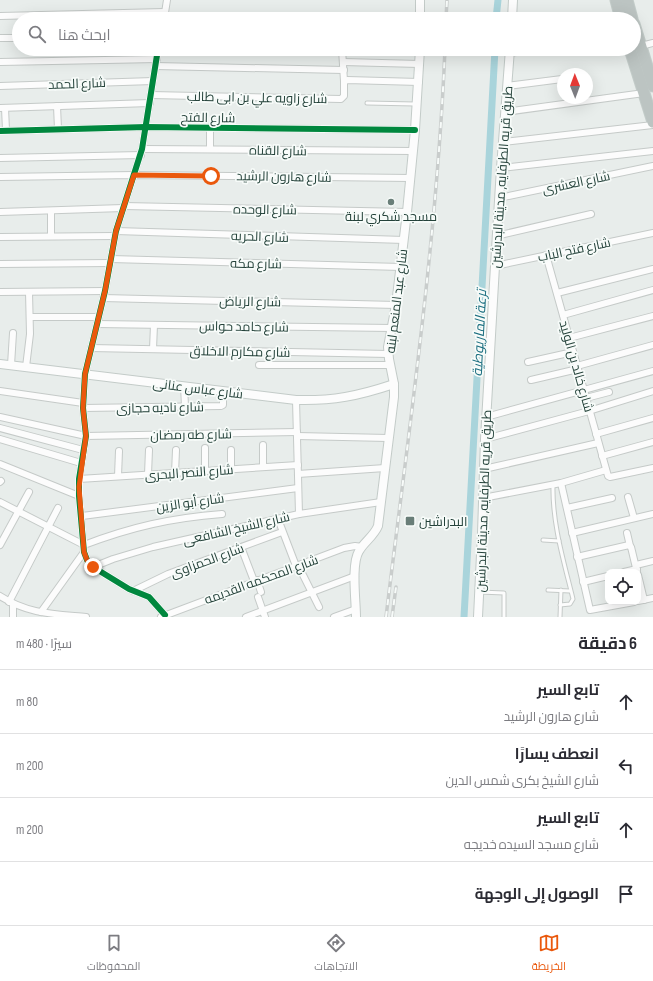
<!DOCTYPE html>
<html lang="ar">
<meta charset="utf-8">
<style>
:root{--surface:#fff;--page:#f7f7f7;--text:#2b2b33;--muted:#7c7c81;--line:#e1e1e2;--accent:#ea580c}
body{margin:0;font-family:"Sofia Sans Condensed",Cairo,sans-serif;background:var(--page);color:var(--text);direction:rtl}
.controls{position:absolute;right:12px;bottom:12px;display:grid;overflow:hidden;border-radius:8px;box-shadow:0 4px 16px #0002}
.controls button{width:36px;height:36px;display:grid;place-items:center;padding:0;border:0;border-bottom:1px solid var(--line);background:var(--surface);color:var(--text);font:20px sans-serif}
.compass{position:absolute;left:557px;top:68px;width:36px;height:36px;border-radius:50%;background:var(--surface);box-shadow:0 4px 16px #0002;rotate:359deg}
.stop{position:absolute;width:12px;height:12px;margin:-9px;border:3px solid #ea580c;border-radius:50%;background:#fff}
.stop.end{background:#ea580c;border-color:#fff;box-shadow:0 1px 4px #0008}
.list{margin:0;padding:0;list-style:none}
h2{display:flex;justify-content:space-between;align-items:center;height:52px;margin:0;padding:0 16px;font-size:17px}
h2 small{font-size:13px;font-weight:400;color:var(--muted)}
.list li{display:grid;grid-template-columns:26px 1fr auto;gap:12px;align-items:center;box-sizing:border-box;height:64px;padding:0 16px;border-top:1px solid var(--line)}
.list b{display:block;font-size:15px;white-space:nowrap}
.list p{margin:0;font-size:13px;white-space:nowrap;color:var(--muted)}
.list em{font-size:13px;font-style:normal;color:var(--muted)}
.icon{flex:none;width:22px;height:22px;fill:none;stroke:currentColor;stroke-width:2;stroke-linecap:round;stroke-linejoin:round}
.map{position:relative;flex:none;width:653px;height:617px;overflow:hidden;direction:ltr}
.search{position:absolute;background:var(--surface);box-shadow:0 4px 16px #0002;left:12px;right:12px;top:12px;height:44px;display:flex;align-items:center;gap:10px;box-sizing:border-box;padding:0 14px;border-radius:22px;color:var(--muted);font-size:15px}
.sheet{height:308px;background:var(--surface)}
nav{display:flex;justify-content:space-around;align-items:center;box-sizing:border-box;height:56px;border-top:1px solid var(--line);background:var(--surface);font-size:11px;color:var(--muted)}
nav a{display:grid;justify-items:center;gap:2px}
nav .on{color:var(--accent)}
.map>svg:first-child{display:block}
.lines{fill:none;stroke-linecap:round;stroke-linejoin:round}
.canal{stroke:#a9d4db;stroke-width:7}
.lane-casing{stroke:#c5cac8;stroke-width:5}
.street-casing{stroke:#c5cac8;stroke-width:8}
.secondary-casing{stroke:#c3cbc8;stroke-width:10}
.highway-casing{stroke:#c3ccc9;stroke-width:13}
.lane{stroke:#fcfcfc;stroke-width:3}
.street{stroke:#fcfcfc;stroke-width:6}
.secondary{stroke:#fcfcfc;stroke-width:8}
.highway{stroke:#bcc4c2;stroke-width:11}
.rail-casing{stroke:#c9cdcc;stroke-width:3.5}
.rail{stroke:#f7fbf9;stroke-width:2;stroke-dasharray:6;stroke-linecap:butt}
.cycleway-casing{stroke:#f7fbf9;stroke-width:8}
.cycleway{stroke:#00873e;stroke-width:6}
.route{stroke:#ea580c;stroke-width:5}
.poi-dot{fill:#697e78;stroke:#f7fbf9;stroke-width:1.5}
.labels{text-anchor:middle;stroke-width:3.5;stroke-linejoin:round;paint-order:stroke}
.street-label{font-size:13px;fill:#24423a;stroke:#f7fbf9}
.poi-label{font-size:13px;fill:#24423a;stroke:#f7fbf9}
.water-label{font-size:14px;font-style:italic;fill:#1c6f80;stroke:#f7fbf9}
</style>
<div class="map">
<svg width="653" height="617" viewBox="0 0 653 617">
<rect width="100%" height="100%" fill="#e8edeb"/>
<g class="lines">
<g class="canal">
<polyline points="496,19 498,0"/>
<polyline points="464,617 495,49"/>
</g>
<defs>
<g id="lane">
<polyline points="367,103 415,104"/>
<path d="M553,485c-1,38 11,77 20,114l-3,5 -10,1"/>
<polyline points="543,540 559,541"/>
<polyline points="548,590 570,591"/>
<polyline points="480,592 504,593 504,617"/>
<polyline points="560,617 561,590"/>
</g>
<g id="street">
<polyline points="0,16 165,12"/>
<polyline points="164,19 167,0"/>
<polyline points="0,38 19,38"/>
<polyline points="641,46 653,43"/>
<polyline points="158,49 142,149 116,231 105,291 85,374 83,408 86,436 79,479 79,496 84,552 87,560 93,567 129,589 149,597 165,615"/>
<polyline points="342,49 344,81"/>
<polyline points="510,53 535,49"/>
<polyline points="0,62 157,59"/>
<polyline points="343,62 420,64"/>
<polyline points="156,66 344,70"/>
<polyline points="0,86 153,81"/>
<polyline points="507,86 562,79"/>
<polyline points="151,95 341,99 344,96 344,82 347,80 419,82"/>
<polyline points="57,106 58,129"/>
<polyline points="0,108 150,103"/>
<polyline points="5,108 6,130"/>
<polyline points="505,112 644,93"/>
<polyline points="210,128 210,149"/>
<polyline points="0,131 146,127 415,130"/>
<polyline points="503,142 653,125"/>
<polyline points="142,149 413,151"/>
<polyline points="0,158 141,155"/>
<polyline points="501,168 653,151"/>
<polyline points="0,177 134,175 411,178"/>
<polyline points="499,198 653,166"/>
<polyline points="124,206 407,212"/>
<polyline points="0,212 123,208"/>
<polyline points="116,231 404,240"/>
<polyline points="51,236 51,211"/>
<polyline points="496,236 591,214"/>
<polyline points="0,237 115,236"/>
<polyline points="546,255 608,476 610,477 653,468"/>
<polyline points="111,259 401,267"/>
<polyline points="0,264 110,263"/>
<polyline points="495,266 653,233"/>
<polyline points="0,292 105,291"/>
<polyline points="557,293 653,269"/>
<polyline points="103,298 396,305"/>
<polyline points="563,315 653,290"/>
<polyline points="30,317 99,317"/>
<polyline points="97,324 392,328"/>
<polyline points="569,338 653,316"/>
<polyline points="91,348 388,354"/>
<polyline points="153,349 154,325"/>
<polyline points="528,362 573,352"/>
<polyline points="11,365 13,333"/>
<polyline points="259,365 390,365"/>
<polyline points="577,366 653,345"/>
<polyline points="26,367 30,334 29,292"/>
<polyline points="531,380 578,369"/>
<polyline points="184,386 185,406"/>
<polyline points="0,391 83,403"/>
<polyline points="586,398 609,392"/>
<polyline points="296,400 299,514"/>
<polyline points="83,408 221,406 223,405 223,391"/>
<polyline points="0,417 86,436 297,432"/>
<polyline points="486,417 653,371"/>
<polyline points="0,428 83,450"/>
<polyline points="596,434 653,418"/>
<polyline points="297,436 388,438"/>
<polyline points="0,439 81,463"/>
<polyline points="485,439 589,411 653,391"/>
<polyline points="263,445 263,467"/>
<polyline points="231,450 231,469"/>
<polyline points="602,456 653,442"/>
<polyline points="0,464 79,496"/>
<polyline points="484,469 598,443"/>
<polyline points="205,471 205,448"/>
<polyline points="175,473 176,450"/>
<polyline points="148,474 149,450"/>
<polyline points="298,474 385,468"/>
<polyline points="118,476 119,451"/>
<polyline points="79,479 298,465"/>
<polyline points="0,482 1,481"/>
<polyline points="561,483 590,610 634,602"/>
<polyline points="628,497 634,518"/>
<polyline points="483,498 561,483 606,470"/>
<path d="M0,502l84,43c47,-18 87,-27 138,-31"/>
<polyline points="567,508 612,498"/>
<polyline points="82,516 298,488"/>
<polyline points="278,519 296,566"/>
<polyline points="572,533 653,514"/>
<polyline points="627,533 630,546"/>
<polyline points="0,545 29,492"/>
<polyline points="241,547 254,581"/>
<polyline points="577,557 629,545 631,547 637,572"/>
<polyline points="298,565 319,607"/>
<polyline points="636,565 653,561"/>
<polyline points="93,567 113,559 153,547 299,514 381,502"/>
<polyline points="624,572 637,569"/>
<polyline points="638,575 644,600"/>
<polyline points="257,580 261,592"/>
<polyline points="583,582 608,576"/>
<polyline points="133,591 168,574 282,532"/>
<path d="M0,596c28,18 54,18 86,21"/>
<polyline points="258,597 265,617"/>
<polyline points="638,601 653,598"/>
<polyline points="9,602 58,508"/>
<polyline points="41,612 84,552"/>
<polyline points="13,617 13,604"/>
<polyline points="161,617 344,548 355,546 362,547"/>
<polyline points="246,617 355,576"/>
<polyline points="334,617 356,609"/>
</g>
<g id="secondary">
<polyline points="420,0 420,19"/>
<polyline points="512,19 513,0"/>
<path d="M0,364l296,36c37,1 62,-4 98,-16"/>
<path d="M356,617c0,-16 -5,-53 3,-66 5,-9 15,-15 19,-25l16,-129v-13l-5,-25 -1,-12 8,-42 11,-93 8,-82 5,-81"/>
<polyline points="478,617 482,534 485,439 495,266 501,168 510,49"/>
</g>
<g id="highway">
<polyline points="616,0 621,19"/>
<polyline points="627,0 632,19"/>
<polyline points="634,24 653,86"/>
<polyline points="630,49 653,122"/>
</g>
</defs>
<use href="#lane" class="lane-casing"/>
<use href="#street" class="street-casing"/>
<use href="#secondary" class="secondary-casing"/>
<use href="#highway" class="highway-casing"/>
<use href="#lane" class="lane"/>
<use href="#street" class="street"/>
<use href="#secondary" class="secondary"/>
<use href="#highway" class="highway"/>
<defs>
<g id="rail">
<polyline points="446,19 447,0"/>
<path d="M386,617c23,-189 51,-378 59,-568"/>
<polyline points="392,617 396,587"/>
</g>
</defs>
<use href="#rail" class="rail-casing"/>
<use href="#rail" class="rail"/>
<defs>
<g id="cycleway">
<polyline points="158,49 142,149 116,231 105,291 85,374 83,408 86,436 79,479 79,496 84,552 87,560 93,567 129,589 149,597 165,615"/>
<polyline points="0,131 146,127 415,130"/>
</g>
</defs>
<use href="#cycleway" class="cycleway-casing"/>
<use href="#cycleway" class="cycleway"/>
</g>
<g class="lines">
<polyline class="route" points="93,567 87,560 84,552 79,487 86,436 83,408 85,374 105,291 116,231 134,175 211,176"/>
</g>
<g class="poi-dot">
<circle cx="391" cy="202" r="4"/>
<rect x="405" y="516" width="10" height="10" rx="2"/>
</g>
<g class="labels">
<g class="street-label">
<text transform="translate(77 83) rotate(-2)" y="5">شارع الحمد</text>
<text transform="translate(257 97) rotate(1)" y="5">شارع زاويه علي بن ابى طالب</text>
<text transform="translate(208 117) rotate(1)" y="5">شارع الفتح</text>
<text transform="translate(278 150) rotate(1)" y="5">شارع القناه</text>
<text transform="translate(284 176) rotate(1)" y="5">شارع هارون الرشيد</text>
<text transform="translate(501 177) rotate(-86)" y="5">طريق قريه الطرفايه, مدينة البدرشين</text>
<text transform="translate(576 182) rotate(-12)" y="5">شارع العشرى</text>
<text transform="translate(265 209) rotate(1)" y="5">شارع الوحده</text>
<text transform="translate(260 236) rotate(2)" y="5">شارع الحريه</text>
<text transform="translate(574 249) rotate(-12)" y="5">شارع فتح الباب</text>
<text transform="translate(256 263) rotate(1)" y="5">شارع مكه</text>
<text transform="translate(250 301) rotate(1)" y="5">شارع الرياض</text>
<text transform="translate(396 301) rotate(-83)" y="5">شارع عبد المنعم لبنه</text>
<text transform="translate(244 326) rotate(1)" y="5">شارع حامد حواس</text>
<text transform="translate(240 351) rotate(1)" y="5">شارع مكارم الاخلاق</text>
<text transform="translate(577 366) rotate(74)" y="5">شارع خالد بن الوليد</text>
<text transform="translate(198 388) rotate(7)" y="5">شارع عباس عنانى</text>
<text transform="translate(160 407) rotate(-1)" y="5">شارع ناديه حجازى</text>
<text transform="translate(191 434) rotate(-1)" y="5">شارع طه رمضان</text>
<text transform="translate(189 472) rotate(-4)" y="5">شارع النصر البحرى</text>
<text transform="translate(483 501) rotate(-88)" y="5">طريق قريه الطرفايه, مدينة البدرشين</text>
<text transform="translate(190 502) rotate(-8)" y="5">شارع أبو الزين</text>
<text transform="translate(236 528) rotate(-13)" y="5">شارع الشيخ الشافعى</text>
<text transform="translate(207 560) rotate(-20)" y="5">شارع الحمزاوى</text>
<text transform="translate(261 579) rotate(-20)" y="5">شارع المحكمه القديمه</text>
</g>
<g class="poi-label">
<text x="391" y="221">مسجد شكري لبنة</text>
<text x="419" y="526" text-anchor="start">البدراشين</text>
</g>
<g class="water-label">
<text transform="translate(479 333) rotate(-87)" y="5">ترعة الماريوطية</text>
</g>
</g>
</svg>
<div class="controls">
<button><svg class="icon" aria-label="locate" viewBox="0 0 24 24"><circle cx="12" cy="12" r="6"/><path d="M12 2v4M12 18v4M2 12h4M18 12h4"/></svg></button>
</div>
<svg class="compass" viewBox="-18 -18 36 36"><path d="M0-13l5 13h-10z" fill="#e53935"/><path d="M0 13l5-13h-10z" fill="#7c7c81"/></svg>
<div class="stop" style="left:211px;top:176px"></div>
<div class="stop end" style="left:93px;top:567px"></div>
<div class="search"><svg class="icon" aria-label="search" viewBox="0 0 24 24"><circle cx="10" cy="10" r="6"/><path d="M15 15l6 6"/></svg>ابحث هنا</div>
</div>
<section class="sheet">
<h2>6 دقيقة<small>سيرًا · 480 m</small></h2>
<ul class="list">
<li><svg class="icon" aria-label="ahead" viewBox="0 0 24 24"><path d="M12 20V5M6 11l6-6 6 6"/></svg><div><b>تابع السير</b><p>شارع هارون الرشيد</p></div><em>80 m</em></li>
<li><svg class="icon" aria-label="left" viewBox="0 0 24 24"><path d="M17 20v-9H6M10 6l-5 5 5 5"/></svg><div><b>انعطف يسارًا</b><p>شارع الشيخ بكرى شمس الدين</p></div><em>200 m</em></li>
<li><svg class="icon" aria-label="ahead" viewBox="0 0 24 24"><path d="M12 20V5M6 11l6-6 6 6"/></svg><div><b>تابع السير</b><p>شارع مسجد السيده خديجه</p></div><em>200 m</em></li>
<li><svg class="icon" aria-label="arrive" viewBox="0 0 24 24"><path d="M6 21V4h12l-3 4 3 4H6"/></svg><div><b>الوصول إلى الوجهة</b></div></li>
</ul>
</section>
<nav>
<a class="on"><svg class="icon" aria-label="map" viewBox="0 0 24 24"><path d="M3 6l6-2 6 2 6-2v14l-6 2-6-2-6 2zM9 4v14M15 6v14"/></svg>الخريطة</a>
<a><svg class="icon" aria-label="directions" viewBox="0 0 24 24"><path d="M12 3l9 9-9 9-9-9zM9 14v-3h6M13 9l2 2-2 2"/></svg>الاتجاهات</a>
<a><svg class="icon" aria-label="saved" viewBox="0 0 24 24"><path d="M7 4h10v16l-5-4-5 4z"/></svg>المحفوظات</a>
</nav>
